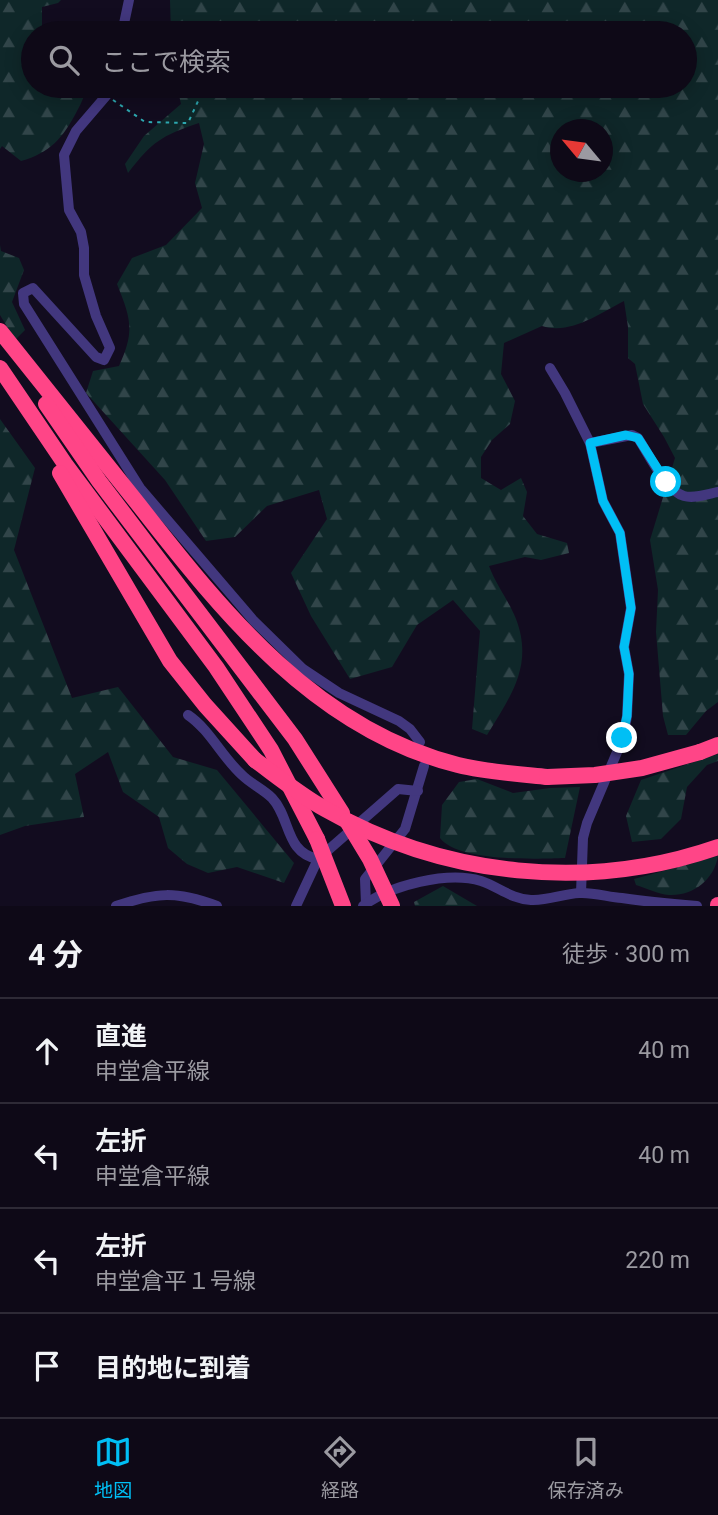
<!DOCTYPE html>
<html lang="ja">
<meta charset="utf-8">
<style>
:root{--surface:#0e0917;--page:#171220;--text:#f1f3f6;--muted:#9b9aa1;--line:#2e2a36;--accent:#00bff5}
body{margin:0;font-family:Roboto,"Noto Sans JP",sans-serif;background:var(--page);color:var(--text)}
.compass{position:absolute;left:550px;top:119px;width:63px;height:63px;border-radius:50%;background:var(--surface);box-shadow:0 4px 18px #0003;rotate:299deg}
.stop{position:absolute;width:21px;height:21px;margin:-16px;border:5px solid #00bff5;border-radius:50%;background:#fff}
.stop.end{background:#00bff5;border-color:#fff;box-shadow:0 2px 7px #0008}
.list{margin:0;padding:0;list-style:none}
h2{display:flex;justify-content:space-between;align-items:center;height:91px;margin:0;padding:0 28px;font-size:30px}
h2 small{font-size:23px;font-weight:400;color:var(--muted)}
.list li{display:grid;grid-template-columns:46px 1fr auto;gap:21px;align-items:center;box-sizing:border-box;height:105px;padding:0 28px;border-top:2px solid var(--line)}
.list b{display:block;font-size:26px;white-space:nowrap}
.list p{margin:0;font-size:23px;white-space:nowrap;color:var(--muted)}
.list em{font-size:23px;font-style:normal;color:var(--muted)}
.icon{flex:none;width:38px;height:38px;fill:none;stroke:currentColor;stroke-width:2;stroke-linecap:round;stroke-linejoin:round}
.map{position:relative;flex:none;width:718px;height:906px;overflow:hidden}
.search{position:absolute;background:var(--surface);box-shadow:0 4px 18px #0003;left:21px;right:21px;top:21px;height:77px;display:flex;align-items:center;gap:18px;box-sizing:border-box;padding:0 24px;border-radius:38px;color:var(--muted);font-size:26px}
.sheet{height:511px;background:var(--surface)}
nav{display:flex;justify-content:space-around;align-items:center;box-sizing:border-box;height:98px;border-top:2px solid var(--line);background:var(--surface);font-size:19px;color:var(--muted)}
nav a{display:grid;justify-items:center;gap:4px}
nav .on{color:var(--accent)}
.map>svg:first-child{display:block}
.forest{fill:url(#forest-firs);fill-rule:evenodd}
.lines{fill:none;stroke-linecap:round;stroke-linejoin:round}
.path{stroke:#2da8b0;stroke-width:2;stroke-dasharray:3.5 5;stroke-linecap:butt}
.minor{stroke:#42377e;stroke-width:10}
.highway{stroke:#ff4587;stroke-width:16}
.highway-bridge{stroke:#ff4587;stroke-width:16}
.route{stroke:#00bff5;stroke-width:9}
</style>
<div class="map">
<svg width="718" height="906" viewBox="0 0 718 906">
<defs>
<pattern id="forest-firs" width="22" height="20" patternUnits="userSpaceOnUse" patternTransform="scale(1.75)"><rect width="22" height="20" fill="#0f2729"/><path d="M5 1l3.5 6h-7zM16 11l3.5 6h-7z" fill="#314549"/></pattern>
</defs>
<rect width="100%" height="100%" fill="#120c1f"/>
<g class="forest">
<path d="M0,0h61l-3,3 -16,4v22l5,4h-14v53h56c-5,8 -7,17 -12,25 -14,27 -27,42 -56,50l-19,-15 -2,3z"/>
<path d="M170,0h548v702l-12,9 -20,24h-18l-5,-19 -7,-84 2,-42 -8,-50 25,-82 -11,-21 -21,-33 -8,-40 -7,-6v-31l-4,-26c-25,13 -54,34 -82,25l-38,17 -3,31 14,27 -5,23 -18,16 -11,17v21l20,12 20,-12 6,14 -4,24 14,18 30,9 2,10 -28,7 -16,-3 -36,9c7,19 20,35 27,53 18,47 -6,78 -29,116l-15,-6 8,-98 -27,-31 -36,25 -25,42 -42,12 -39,-63 -20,-43 36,-54 -8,-29 -52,16 -32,31 -29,4 -41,-61 -79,-87 7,-22 26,-5c16,-35 12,-47 -2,-82l15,-26 34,-13 36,-37 -7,-25 9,-39 -5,-21c-38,13 -46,18 -71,50l-3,-9 19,-28 37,-32 -4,-18h508v-53h-514zM560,130h42v42h-42z"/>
<polygon points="0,245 1,251 19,258 24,270 12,302 25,330 15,340 0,315"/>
<polygon points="0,419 35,468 14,550 72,698 118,687 173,757 217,770 294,863 284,883 237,867 208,873 187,864 168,848 159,817 123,792 108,752 75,774 84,817 25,826 0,835"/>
<polygon points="718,754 718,761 707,765 687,787 681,819 661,839 632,842 626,816 641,780"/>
<path d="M477,779l36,14 37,-5 30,-1 -15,71c-29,1 -107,4 -125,-20l2,-33 17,-23z"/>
<path d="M718,856c-4,24 -25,40 -49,39 -11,-1 -23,-7 -33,-10l-2,-6z"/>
<polygon points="443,886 477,906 415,906 414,902"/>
</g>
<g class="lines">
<g class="path">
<polyline points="226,33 238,24 326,27"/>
<polyline points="113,100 145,122 188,123 205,86"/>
</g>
<g class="minor">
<polyline points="122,33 129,0"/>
<polyline points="109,86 106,96 76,131 64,155 69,210 81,232 84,248 84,275 96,316 110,348 104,360 96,357 33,288 23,293 24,304 140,488 253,620 303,669 339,693 399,721 410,729 420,742"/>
<polyline points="550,368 565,393 590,443 603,501 620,533 631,608 624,647 629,674 627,716 623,738 587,823 583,838 581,893"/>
<path d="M590,443l42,-8 6,3c10,15 28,53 46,58 10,3 24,-2 34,-4"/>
<path d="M188,715c22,15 34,42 54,60 9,9 21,14 30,23 19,20 13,55 46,61"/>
<polyline points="366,904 365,879 405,829 424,766"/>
<path d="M116,906c41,-14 60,-15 101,0"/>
<polyline points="296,906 318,859 398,789 418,791"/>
<path d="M363,906c27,-21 85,-35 118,-25 18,6 30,18 50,19 16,1 32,-6 48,-7 14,-1 29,4 43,5 25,4 49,6 75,8"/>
</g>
<g class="highway">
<path d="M0,331c46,58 93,116 139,174 85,109 178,225 319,260 29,7 59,9 89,12"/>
<polyline points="0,368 65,464 216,667 271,750 317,839"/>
<polyline points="46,404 99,481 295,739 342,813"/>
<polyline points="60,473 170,661 205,705 255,760"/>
<polyline points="700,752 718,745"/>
<polyline points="718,906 718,905"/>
</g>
<g class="highway-bridge">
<path d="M255,760c23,17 45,35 70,49 119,68 264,83 393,38"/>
<polyline points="547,777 595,775 642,768 700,752"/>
<polyline points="347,821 370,859 392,906"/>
<polyline points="317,839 343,906"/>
</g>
</g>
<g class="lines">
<polyline class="route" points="622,738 627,716 629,674 624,647 631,608 620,533 603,501 590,443 626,435 638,438 666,482"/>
</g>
</svg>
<svg class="compass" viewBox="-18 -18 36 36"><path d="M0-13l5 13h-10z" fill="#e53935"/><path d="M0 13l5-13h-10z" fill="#9b9aa1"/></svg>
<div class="stop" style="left:666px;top:482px"></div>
<div class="stop end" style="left:622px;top:738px"></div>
<div class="search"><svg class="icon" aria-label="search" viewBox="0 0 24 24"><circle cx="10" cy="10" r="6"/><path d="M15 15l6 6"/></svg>ここで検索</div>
</div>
<section class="sheet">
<h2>4 分<small>徒歩 · 300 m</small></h2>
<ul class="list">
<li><svg class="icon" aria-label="ahead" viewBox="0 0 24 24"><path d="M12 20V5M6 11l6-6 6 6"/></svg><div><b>直進</b><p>申堂倉平線</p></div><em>40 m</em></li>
<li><svg class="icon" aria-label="left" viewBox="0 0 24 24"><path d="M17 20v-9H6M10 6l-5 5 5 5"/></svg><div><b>左折</b><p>申堂倉平線</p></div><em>40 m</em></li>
<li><svg class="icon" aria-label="left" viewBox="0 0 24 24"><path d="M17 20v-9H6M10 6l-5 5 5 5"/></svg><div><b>左折</b><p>申堂倉平１号線</p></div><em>220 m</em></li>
<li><svg class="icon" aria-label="arrive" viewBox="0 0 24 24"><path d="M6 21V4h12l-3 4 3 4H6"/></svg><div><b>目的地に到着</b></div></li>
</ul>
</section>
<nav>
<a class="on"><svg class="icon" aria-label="map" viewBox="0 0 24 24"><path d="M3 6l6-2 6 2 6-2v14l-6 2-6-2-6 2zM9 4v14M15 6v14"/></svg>地図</a>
<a><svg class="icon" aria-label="directions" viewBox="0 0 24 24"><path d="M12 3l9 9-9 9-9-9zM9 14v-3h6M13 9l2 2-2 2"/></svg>経路</a>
<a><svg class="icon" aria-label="saved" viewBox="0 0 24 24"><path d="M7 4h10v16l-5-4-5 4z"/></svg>保存済み</a>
</nav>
